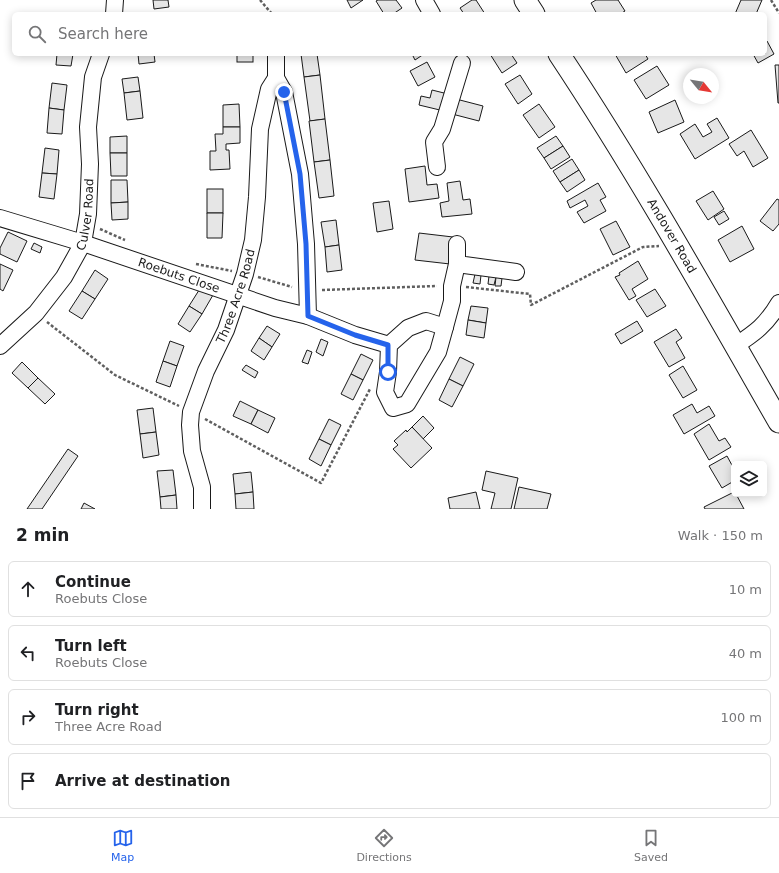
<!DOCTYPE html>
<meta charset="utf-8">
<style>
:root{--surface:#fff;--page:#f6f6f6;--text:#202124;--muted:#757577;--line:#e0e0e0;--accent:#2563eb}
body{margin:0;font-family:"DejaVu Sans",sans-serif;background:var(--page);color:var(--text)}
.controls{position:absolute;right:12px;bottom:12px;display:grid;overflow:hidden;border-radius:6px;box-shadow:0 2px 10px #0003}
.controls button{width:36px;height:36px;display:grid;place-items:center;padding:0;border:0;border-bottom:1px solid var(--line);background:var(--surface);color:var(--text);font:20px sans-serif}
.compass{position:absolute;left:683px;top:68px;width:36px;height:36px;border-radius:50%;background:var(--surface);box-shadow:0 2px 10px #0003;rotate:120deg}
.stop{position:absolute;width:12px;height:12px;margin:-9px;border:3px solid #2563eb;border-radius:50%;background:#fff}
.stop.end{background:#2563eb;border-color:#fff;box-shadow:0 1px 4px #0008}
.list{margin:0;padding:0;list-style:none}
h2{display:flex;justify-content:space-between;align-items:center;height:52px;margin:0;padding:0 16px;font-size:17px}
h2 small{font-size:13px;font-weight:400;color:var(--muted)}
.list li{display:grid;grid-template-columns:26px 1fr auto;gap:12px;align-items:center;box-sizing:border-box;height:56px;margin:0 8px 8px;padding:0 8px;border:1px solid var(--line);border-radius:6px}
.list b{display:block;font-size:15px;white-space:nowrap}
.list p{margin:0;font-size:13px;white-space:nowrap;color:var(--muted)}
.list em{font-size:13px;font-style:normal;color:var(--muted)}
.icon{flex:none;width:22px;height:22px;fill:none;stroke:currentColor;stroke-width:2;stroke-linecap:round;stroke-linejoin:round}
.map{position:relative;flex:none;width:779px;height:509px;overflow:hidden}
.search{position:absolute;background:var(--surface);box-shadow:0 2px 10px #0003;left:12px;right:12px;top:12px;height:44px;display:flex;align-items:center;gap:10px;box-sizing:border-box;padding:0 14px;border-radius:6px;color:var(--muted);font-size:15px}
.sheet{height:308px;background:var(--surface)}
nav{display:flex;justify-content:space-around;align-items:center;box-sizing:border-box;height:56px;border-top:1px solid var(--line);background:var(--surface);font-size:11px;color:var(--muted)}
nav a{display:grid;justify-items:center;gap:2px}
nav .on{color:var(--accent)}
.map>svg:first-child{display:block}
.building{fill:#e6e6e6;stroke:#1a1a1a}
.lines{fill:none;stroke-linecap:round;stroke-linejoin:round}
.minor-casing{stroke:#1a1a1a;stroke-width:18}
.major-casing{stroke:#1a1a1a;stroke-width:23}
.path{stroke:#5f5f5f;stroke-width:2.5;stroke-dasharray:3 2;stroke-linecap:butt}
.minor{stroke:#fff;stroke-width:16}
.major{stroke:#fff;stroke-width:21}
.route{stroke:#2563eb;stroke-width:5}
.labels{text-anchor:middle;stroke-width:3;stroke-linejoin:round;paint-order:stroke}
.street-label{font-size:12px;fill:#1a1a1a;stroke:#fff}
</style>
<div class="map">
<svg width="779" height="509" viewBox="0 0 779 509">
<rect width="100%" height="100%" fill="#fff"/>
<g class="building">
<polygon points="153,0 168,0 169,7 154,9"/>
<polygon points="347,0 363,0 351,8"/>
<polygon points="378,0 396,0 402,8 393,14 384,14 376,1"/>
<polygon points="472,0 476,0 485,14 464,14 460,8"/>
<polygon points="596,0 618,0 625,11 620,14 597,14 591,3"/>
<polygon points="741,0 762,0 756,14 735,14"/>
<polygon points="767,41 774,54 758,63 753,54 765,54 765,42"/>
<polygon points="57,54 73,54 71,66 56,65"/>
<polygon points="138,54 154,54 155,62 139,64"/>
<rect x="237" y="54" width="16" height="8"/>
<polygon points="301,54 317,54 320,75 304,77"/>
<polygon points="412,54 424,54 415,60"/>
<polygon points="490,54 511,54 517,63 502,73"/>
<polygon points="615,54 645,54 648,59 626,73"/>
<polygon points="427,62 435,77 418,86 410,71"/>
<polygon points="775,65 779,65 779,103 778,103"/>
<polygon points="657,66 669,85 646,99 634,80"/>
<polygon points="320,75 325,119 310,121 304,77"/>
<polygon points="520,75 532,94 518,104 505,84"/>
<polygon points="138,77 140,91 124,93 122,79"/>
<polygon points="52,83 67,85 64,110 49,108"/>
<polygon points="432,90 448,94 444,111 419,105 421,96 430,98"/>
<polygon points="140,91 143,118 127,120 124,93"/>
<polygon points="456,99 483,106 479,121 452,114"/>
<polygon points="675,100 684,122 658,133 649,112"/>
<polygon points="239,104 240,127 223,127 223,105"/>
<polygon points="539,104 555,127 539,138 523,115"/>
<polygon points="49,108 64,110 62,134 47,133"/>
<polygon points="717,118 729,138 695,159 680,134 695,124 703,137 712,132 707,124"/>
<polygon points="325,119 330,160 314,162 309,121"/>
<polygon points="223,127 240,127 240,143 226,144 226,150 229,150 230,169 210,170 210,151 216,151 215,134 223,134"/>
<polygon points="751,130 768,158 753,167 744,151 737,156 729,144"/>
<polygon points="127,136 127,153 110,153 110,137"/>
<polygon points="556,136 563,146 544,158 537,148"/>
<polygon points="563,146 570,157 551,169 544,158"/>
<polygon points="45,148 59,150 57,174 42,173"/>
<polygon points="110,153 127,153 127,176 111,176"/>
<polygon points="572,159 579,170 560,182 553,171"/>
<polygon points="330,160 334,196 319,198 314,162"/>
<polygon points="425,166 427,185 437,184 439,198 409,202 405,169"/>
<polygon points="579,170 585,180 567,192 560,182"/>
<polygon points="42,173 57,174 54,199 39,197"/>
<polygon points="111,180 127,180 128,202 111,203"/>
<polygon points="460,181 463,200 470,199 472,214 442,217 440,203 449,201 447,183"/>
<polygon points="598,183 606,197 600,200 606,211 584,223 577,212 588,206 585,200 570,208 567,201"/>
<rect x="207" y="189" width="16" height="24"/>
<polygon points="713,191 724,209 708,220 696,201"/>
<polygon points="777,199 779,200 779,224 773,231 760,221"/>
<polygon points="389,201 393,229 377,232 373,203"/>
<polygon points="128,202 128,219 112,220 111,203"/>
<polygon points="724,211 729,219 719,225 714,217"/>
<polygon points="207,213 223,213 222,238 207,238"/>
<polygon points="336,220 339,245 325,247 321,222"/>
<polygon points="616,221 630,247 613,255 600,229"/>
<polygon points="742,226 754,249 730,262 718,240"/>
<polygon points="8,232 27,241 17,262 0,254 0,248"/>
<polygon points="419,233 453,237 450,264 415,260"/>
<polygon points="34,243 42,247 40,253 31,249"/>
<polygon points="339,245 342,270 327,272 325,247"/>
<polygon points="638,261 648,279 632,289 636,296 629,300 615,277 620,275 619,273"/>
<polygon points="0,264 13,270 3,291 0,289"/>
<polygon points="95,270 108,279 95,299 82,291"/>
<polygon points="475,274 481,275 480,284 473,283"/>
<polygon points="489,276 496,277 494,285 488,284"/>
<polygon points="496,277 502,278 501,286 495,286"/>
<polygon points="201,287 213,295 202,314 189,306"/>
<polygon points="655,289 666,306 647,317 636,300"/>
<polygon points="82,291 95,299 82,319 69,311"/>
<polygon points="189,306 202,314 190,332 178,324"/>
<polygon points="471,306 488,308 486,323 468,320"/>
<polygon points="468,320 486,323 484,338 466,335"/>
<polygon points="637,321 643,331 621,344 615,334"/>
<polygon points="267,326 280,334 272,347 259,338"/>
<polygon points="676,329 682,338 676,342 685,358 669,367 654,342"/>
<polygon points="259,338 272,347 264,360 251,351"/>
<polygon points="321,339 328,342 323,356 316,352"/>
<polygon points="170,341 184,346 177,366 163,361"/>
<polygon points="307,350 312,352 308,364 302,362"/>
<polygon points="361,354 373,360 363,380 351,374"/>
<polygon points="460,357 474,364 463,386 449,379"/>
<polygon points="163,361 177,366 170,387 156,382"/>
<polygon points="22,362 38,378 28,388 12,373"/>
<polygon points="246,365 258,372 255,378 242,370"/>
<polygon points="683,366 697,390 683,398 669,375"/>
<polygon points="351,374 363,380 353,400 341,394"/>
<polygon points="38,378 55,394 45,404 28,388"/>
<polygon points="449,379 463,386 452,407 439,400"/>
<polygon points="240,401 258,410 251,424 233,416"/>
<polygon points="692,404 697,413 709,406 715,416 684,434 673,415"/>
<polygon points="153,408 156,432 140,434 137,410"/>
<polygon points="258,410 275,418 268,433 251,424"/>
<polygon points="423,416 434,428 423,439 412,427"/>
<polygon points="329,419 341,425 331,445 319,439"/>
<polygon points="709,424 719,441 725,438 731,447 709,460 694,434"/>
<polygon points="412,427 432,448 411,468 393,449 398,445 394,441 406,430 407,432"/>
<polygon points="156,432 159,455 143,458 140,434"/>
<polygon points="319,439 331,445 321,466 309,459"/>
<polygon points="68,449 78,456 42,509 27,509"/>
<polygon points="727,456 734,469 734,481 722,488 709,466"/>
<polygon points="173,470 176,495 160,497 157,471"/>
<polygon points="486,471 518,478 511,509 491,509 495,493 482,490"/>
<polygon points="251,472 253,492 235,494 233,474"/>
<polygon points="519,487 551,494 547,509 514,509"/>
<polygon points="253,492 254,509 236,509 235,494"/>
<polygon points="476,492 480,509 450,509 448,498"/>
<polygon points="734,492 734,494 736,494 744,509 705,509 704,507"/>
<polygon points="176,495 177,509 161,509 160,497"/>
<polygon points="84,503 95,509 81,509"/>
</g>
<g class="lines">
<defs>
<g id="minor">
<polyline points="424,0 432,14"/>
<polyline points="114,14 115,0"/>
<polyline points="276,78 284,92 300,174 306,244 308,316"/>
<polyline points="437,167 434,142 442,129 462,63"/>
<path id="s1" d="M0,218l83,25 192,65 33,8 47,19 34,10 19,-17 18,-7 19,6 -7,25 -31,52 -14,4 -8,-16 3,-20 1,-27"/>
<polyline points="457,244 457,264 516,272"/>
<polyline points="445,327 452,301 452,286 457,264"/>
<path id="s2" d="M0,346l36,-33 28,-36 19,-34 5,-29 2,-50 -2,-37 5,-50 8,-23"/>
<path d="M735,346c21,-14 31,-21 44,-43"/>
<path id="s3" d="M202,509v-22l-10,-36 -2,-26 1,-13 15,-41 20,-41 19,-56 8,-34 4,-43 3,-68 9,-40 7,-11v-24"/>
</g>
<g id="major">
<polyline points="525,0 534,14"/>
<path id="s4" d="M559,54c79,119 149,244 220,368"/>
</g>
</defs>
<use href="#minor" class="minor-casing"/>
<use href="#major" class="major-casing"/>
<g class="path">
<polyline points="260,0 272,14"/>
<polyline points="771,0 779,13"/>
<polyline points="100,229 125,240"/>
<polyline points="196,264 232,271"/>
<polyline points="258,277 292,287"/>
<polyline points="466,287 530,294 531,305 643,247 659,246"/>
<polyline points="322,290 437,286"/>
<polyline points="47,322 115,375 179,406"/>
<polyline points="205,419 321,483 370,389"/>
</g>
<use href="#minor" class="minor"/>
<use href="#major" class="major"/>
</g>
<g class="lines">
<polyline class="route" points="284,92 300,174 306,244 308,316 355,335 388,345 388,372"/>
</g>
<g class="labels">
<g class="street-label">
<text dy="4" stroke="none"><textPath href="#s2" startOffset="162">Culver Road</textPath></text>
<text dy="4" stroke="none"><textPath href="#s4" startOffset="214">Andover Road</textPath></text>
<text dy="4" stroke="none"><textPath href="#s1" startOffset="188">Roebuts Close</textPath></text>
<text dy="4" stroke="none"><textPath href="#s3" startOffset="223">Three Acre Road</textPath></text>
</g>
</g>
</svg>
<div class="controls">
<button><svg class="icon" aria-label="layers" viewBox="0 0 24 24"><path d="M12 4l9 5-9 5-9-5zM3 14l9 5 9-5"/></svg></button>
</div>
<svg class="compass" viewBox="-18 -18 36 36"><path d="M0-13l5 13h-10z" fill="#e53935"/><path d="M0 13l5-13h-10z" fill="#757577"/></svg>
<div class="stop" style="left:388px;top:372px"></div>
<div class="stop end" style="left:284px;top:92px"></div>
<div class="search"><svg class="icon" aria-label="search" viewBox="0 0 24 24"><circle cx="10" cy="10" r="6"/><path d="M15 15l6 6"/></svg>Search here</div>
</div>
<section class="sheet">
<h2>2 min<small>Walk · 150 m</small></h2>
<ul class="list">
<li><svg class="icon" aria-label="ahead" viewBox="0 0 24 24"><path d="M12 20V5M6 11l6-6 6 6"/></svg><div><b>Continue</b><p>Roebuts Close</p></div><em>10 m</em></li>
<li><svg class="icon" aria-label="left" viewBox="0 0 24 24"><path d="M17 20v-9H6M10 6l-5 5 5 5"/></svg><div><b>Turn left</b><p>Roebuts Close</p></div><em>40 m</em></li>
<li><svg class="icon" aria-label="right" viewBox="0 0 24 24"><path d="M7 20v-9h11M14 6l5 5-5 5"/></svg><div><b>Turn right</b><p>Three Acre Road</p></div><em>100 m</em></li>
<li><svg class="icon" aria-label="arrive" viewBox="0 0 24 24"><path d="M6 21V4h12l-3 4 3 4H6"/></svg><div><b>Arrive at destination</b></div></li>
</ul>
</section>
<nav>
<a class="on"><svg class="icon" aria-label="map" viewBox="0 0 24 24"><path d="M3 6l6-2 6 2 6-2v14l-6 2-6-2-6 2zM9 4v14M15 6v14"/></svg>Map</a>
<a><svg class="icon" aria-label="directions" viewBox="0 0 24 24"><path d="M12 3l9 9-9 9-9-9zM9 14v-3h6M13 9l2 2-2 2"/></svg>Directions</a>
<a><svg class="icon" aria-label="saved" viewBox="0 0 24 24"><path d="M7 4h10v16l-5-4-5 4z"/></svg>Saved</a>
</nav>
